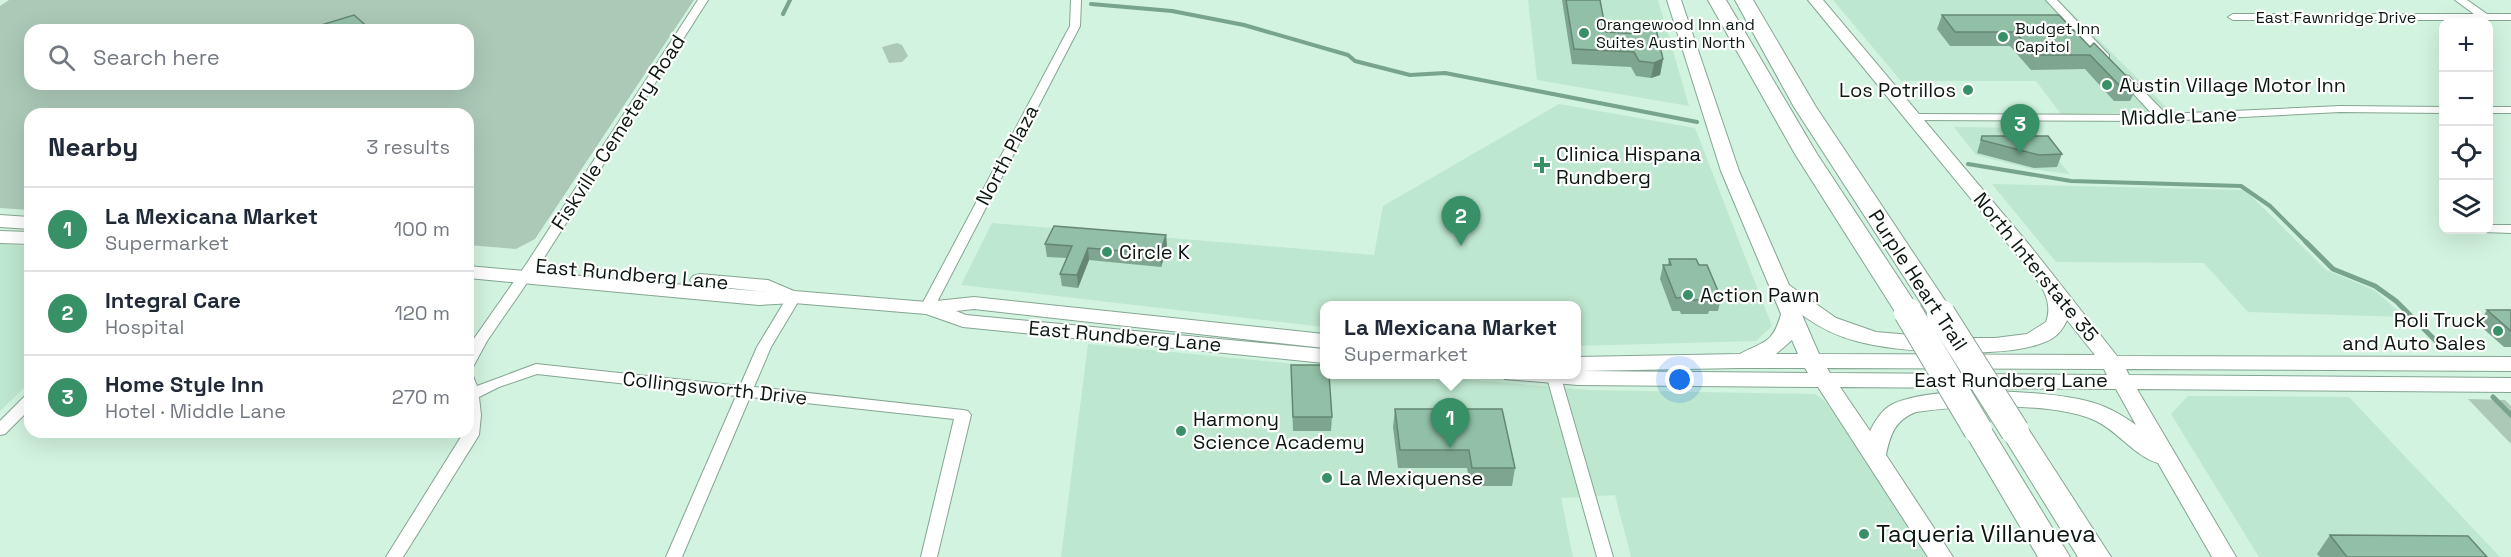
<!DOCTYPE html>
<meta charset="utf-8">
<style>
:root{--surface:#fff;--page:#f2f2f3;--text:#1f2937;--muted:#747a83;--line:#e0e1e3;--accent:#389166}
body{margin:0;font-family:"Space Grotesk",sans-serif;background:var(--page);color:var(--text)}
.controls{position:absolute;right:18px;top:18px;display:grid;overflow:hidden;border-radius:12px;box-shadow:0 6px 24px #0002}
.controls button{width:54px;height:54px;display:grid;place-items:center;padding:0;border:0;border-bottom:2px solid var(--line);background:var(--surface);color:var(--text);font:30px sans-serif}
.you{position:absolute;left:1680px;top:380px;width:21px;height:21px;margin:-15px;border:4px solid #fff;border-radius:50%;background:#1a73e8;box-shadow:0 0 0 9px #1a73e833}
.badge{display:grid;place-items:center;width:39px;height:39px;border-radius:50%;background:var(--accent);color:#fff;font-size:20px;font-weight:700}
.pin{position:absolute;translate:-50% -50px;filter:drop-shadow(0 2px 3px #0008)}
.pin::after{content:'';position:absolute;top:32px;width:21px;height:18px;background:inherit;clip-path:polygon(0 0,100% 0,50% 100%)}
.popup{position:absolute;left:1320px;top:301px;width:261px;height:78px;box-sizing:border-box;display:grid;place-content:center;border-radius:12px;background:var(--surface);filter:drop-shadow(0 2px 4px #0005);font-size:20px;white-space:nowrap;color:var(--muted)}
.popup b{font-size:22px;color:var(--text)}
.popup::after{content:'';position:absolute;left:50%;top:100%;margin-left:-12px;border:12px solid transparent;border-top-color:var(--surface)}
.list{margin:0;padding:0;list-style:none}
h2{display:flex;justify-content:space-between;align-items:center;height:78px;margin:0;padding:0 24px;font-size:26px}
h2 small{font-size:20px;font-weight:400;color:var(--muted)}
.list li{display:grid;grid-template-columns:39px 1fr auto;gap:18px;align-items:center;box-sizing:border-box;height:84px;padding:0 24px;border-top:2px solid var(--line)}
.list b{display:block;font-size:22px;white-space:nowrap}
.list p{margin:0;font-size:20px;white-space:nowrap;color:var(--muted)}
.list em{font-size:20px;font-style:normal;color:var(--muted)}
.icon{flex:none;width:33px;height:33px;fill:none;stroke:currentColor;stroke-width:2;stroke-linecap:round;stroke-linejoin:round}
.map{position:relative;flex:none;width:2511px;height:557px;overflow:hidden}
.search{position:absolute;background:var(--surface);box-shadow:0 6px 24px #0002;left:24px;top:24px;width:450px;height:66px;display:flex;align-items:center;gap:15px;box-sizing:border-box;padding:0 21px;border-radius:18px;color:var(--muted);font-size:22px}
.panel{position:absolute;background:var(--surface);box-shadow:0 6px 24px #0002;left:24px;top:108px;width:450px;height:330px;border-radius:18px}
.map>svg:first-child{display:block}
.built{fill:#bee7cf}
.green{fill:#acc9b8;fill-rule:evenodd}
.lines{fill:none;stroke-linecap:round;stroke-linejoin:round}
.stream-far1{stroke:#77a48b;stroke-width:4}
.stream{stroke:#77a48b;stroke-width:5}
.minor-casing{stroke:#85a592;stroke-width:2}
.secondary-casing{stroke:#85a592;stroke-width:2}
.motorway-casing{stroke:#85a592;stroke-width:2}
.minor{fill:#fff;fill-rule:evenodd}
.secondary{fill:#fff;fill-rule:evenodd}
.motorway{fill:#fff;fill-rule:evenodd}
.motorway-bridge-casing{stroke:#85a592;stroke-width:30;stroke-linecap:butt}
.motorway-bridge{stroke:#fff;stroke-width:28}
.wall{fill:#7ea58f}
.shaded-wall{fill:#668674}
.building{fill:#92c0a6;stroke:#668674;stroke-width:1.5}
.poi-dot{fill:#389166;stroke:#fff;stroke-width:2}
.labels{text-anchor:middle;stroke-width:4.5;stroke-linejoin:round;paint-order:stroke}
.far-street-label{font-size:16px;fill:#0b1710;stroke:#fff}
.far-poi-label{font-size:16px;fill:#0b1710;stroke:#fff;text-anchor:start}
.poi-label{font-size:20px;fill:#0b1710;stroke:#fff;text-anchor:start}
.street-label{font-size:20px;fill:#0b1710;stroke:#fff}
.near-poi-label{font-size:24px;fill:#0b1710;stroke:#fff;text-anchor:start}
</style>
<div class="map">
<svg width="2511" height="557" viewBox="0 0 2511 557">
<rect width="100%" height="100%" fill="#d1f3df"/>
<g class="built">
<polygon points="1528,0 1658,0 1689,106 1537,80"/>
<polygon points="1833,0 2059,0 2171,112 2061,114 2036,81 1901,81"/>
<polygon points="1559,104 1695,128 1772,326 1756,341 1576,346 1576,306 1324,306 1324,327 961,285 992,223 1374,255 1383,206"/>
<polygon points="1954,127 2030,128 2070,174 2031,169 1976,155"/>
<polygon points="1992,184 2245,190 2326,270 2374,290 2405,317 2248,312 2204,263 2056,262"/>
<polygon points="0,244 30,246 30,382 0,411"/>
<polygon points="1088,344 1307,365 1324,374 1415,375 1589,390 1815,394 1825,401 1835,415 1929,557 1631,557 1615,495 1561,498 1573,557 1061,557"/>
<polygon points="2188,396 2349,397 2500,557 2259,557 2171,414"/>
</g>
<g class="green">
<path d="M9,0h685l-159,239 -19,10 -48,-4v-131h-438v96l-30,-2v-202zM30,30h438v54h-438z"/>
<polygon points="897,43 902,45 908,56 902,62 889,63 882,47"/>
<polygon points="2468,399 2505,400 2511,406 2511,444"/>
</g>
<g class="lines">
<g class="stream-far1">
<polyline points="1091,4 1172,11 1244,25 1348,55 1355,61 1410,75 1445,73 1697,122"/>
<polyline points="783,14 790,0"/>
<polyline points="1968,164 2071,181 2241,186 2270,206 2307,243"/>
</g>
<g class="stream">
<polyline points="2306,242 2333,269 2375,286 2396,301 2444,349"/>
<polyline points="2493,397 2511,415"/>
</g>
<defs>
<g id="minor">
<polygon points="698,0 708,0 540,264 487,341 473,367 468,369 468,350 473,340 527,263"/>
<polygon points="1071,0 1081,0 1080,26 934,308 927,312 922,311 920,308 1070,26"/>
<polygon points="2046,0 2057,0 2109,55 2109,59 2101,59"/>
<polygon points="2455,0 2467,0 2487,14 2511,14 2511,20 2233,20 2228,17 2233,14 2474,14"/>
<polygon points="2125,75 2129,76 2166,114 2340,106 2444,107 2444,113 2340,112 2163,121 1915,120 1909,117 1915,114 2153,115 2121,80 2119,78"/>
<rect x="2488" y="107" width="23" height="6"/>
<polygon points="2488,225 2511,225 2511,233 2483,232 2482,230 2488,230"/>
<polygon points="794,293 801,297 771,347 754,387 963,410 968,411 971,415 937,557 921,557 954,419 750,397 682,557 666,557 736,396 537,374 499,387 479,397 481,415 479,435 403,557 386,557 464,432 468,432 468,375 473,376 477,386 536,364 740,386 757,347 789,294"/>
<polygon points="1546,374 1560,374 1613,557 1597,557"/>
<polygon points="30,395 30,409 5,434 0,435 0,421 25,396"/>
</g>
<g id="secondary">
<path d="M1667,0h14l58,171 50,114 47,33 40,14 69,6h50l32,-4 19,-12c10,-26 -14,-48 -29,-67l-209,-255h15l208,247 86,109 394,1v14l-385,-2 3,6 382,3v14l-374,-3 99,168h-24l-54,-94c-22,-6 -40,-31 -60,-41 -40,-21 -138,-17 -182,-10 -21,8 -26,23 -30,43l67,102h-25l-110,-170 -240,-2 -73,-6 -3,-5h74v-17l164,-3c24,-13 33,-10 41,-40l-60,-143zM1802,315c17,12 34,21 54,26 42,12 160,20 197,-3 7,-5 11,-11 14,-18l28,35 -276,-1zM1792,340l6,14h-22zM1739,368h66l3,5 -226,-2zM1827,368l277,1 3,6 -277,-2zM1840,387l276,2 20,36c-14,-10 -31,-20 -49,-24 -43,-11 -154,-16 -194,3 -11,5 -18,17 -23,27z"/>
<polygon points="0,215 30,217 30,229 0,227"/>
<polygon points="0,231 30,232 30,244 0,243"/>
<polygon points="468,266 766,292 693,284 690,280 693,276 700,274 768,280 794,291 927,302 974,297 1324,334 1324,348 974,309 956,311 966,315 1324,349 1324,363 963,327 926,314 794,303 759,305 468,278"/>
</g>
<g id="motorway">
<polygon points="1708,0 1726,0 1817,154 1921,312 1917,318 1908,320 1899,318 1795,154"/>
<polygon points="1735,0 1753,0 1816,107 1954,314 1950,320 1941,322 1932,320 1794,107"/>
<polygon points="1978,420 1988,423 2070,557 2038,557 1963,430 1968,423"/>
<polygon points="2015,421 2025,424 2111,557 2078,557 2000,431 2005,424"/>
</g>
</defs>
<use href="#minor" class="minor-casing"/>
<use href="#secondary" class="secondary-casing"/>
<use href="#motorway" class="motorway-casing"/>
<use href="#minor" class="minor"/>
<use href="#secondary" class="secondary"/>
<use href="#motorway" class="motorway"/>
<defs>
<g id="motorway-bridge">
<polyline points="1908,312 1978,430"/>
<polyline points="1941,314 2015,431"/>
</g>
</defs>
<use href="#motorway-bridge" class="motorway-bridge-casing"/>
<use href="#motorway-bridge" class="motorway-bridge"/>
</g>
<g class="wall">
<polygon points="1562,0 1600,0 1606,32 1637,33 1639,27 1663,59 1660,75 1651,78 1636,76 1631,67 1572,64"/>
<polygon points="1942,15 2090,47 2137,87 2130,101 2114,101 2085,69 2031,70 2010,46 1950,46 1937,29"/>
<polygon points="1982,136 2062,154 2057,167 2034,168 1977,153"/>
<polygon points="1166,235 1167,248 1161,267 1089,260 1078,288 1062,286 1060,274 1067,258 1047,257 1045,244"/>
<polygon points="1669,259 1699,265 1721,298 1718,311 1709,311 1708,314 1681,314 1680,311 1672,311 1660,279 1663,265 1668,265"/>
<polygon points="2487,310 2511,310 2511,347 2504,347 2478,324"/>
<polygon points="1291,365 1332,417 1331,431 1293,431"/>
<polygon points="1395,409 1515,468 1512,486 1470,486 1467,468 1398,468 1393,427"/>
<polygon points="2330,535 2487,557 2320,557 2317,554"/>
</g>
<g class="shaded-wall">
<polygon points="1663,59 1660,75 1651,78 1654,63"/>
<polygon points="1166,235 1167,248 1161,267 1160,254"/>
<polygon points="1088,248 1089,260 1078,288 1077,275"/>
</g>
<g class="building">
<polygon points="1566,0 1600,0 1606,32 1640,34 1639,27 1656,29 1663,59 1654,63 1639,61 1634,52 1574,49"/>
<polygon points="354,15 371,30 305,30"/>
<polygon points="1942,15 2059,15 2090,47 2094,43 2137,87 2121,87 2090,55 2036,55 2015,32 1955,32"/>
<polygon points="1982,136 2048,136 2062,154 2039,155 1981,140"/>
<polygon points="1054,226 1166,235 1160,254 1088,248 1077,275 1060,274 1072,246 1045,244"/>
<polygon points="1669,259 1696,259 1699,265 1707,265 1721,298 1710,298 1711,300 1685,300 1684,297 1676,298 1663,265 1671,265"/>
<polygon points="2487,310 2511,310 2511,331"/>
<polygon points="1291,365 1324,365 1324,375 1329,375 1332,417 1293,417"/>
<polygon points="1395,409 1502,409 1515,468 1472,468 1469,450 1400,450"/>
<polygon points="2330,535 2468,536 2487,557 2347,557"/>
</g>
<g class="poi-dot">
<circle cx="1584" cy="33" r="6"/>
<circle cx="2003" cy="37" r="6"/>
<circle cx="2107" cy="85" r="6"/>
<circle cx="1968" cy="90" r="6"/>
<path d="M1539 156h6v6h6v6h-6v6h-6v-6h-6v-6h6z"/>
<circle cx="1107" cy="252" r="6"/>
<circle cx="1688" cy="295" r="6"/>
<circle cx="2498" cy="331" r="6"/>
<circle cx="1181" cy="431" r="6"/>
<circle cx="1327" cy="478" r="6"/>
<circle cx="1864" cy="534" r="6"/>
</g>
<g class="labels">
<g class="far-street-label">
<text x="2336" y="23">East Fawnridge Drive</text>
</g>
<g class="far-poi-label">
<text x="1596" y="30">Orangewood Inn and<tspan x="1596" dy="18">Suites Austin North</tspan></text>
<text x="2015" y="34">Budget Inn<tspan x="2015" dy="18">Capitol</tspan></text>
</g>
<g class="poi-label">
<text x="2119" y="92">Austin Village Motor Inn</text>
<text x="1956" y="97" text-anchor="end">Los Potrillos</text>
<text x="1556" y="161">Clinica Hispana<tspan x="1556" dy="23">Rundberg</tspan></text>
<text x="1119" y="259">Circle K</text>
<text x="1700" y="302">Action Pawn</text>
<text x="2486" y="327" text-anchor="end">Roli Truck<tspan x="2486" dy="23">and Auto Sales</tspan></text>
<text x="1193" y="426">Harmony<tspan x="1193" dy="23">Science Academy</tspan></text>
<text x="1339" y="485">La Mexiquense</text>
</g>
<g class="street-label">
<text transform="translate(2179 116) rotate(-2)" y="7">Middle Lane</text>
<text transform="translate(618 132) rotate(-57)" y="7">Fiskville Cemetery Road</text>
<text transform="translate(1007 155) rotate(-62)" y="7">North Plaza</text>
<text transform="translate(2036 267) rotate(51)" y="7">North Interstate 35</text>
<text transform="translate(632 274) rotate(5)" y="7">East Rundberg Lane</text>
<text transform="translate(1918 280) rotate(57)" y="7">Purple Heart Trail</text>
<text transform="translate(1125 336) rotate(5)" y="7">East Rundberg Lane</text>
<text x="2011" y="387">East Rundberg Lane</text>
<text transform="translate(715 388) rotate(6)" y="7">Collingsworth Drive</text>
</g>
<g class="near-poi-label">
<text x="1876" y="542">Taqueria Villanueva</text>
</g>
</g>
</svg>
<div class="controls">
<button>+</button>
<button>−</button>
<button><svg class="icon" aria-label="locate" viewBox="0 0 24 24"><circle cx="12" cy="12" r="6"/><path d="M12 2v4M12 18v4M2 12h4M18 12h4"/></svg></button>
<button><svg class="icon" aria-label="layers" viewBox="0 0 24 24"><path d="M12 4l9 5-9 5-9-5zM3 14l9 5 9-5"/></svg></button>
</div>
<div class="you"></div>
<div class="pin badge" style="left:1450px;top:448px">1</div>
<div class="popup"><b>La Mexicana Market</b>Supermarket</div>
<div class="pin badge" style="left:1461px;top:246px">2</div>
<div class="pin badge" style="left:2020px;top:154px">3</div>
<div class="search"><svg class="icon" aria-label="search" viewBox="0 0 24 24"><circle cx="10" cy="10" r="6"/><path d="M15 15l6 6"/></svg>Search here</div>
<section class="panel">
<h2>Nearby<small>3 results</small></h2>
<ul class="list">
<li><span class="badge">1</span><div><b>La Mexicana Market</b><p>Supermarket</p></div><em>100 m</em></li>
<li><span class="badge">2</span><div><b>Integral Care</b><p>Hospital</p></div><em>120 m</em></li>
<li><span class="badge">3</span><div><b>Home Style Inn</b><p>Hotel · Middle Lane</p></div><em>270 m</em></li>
</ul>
</section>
</div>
